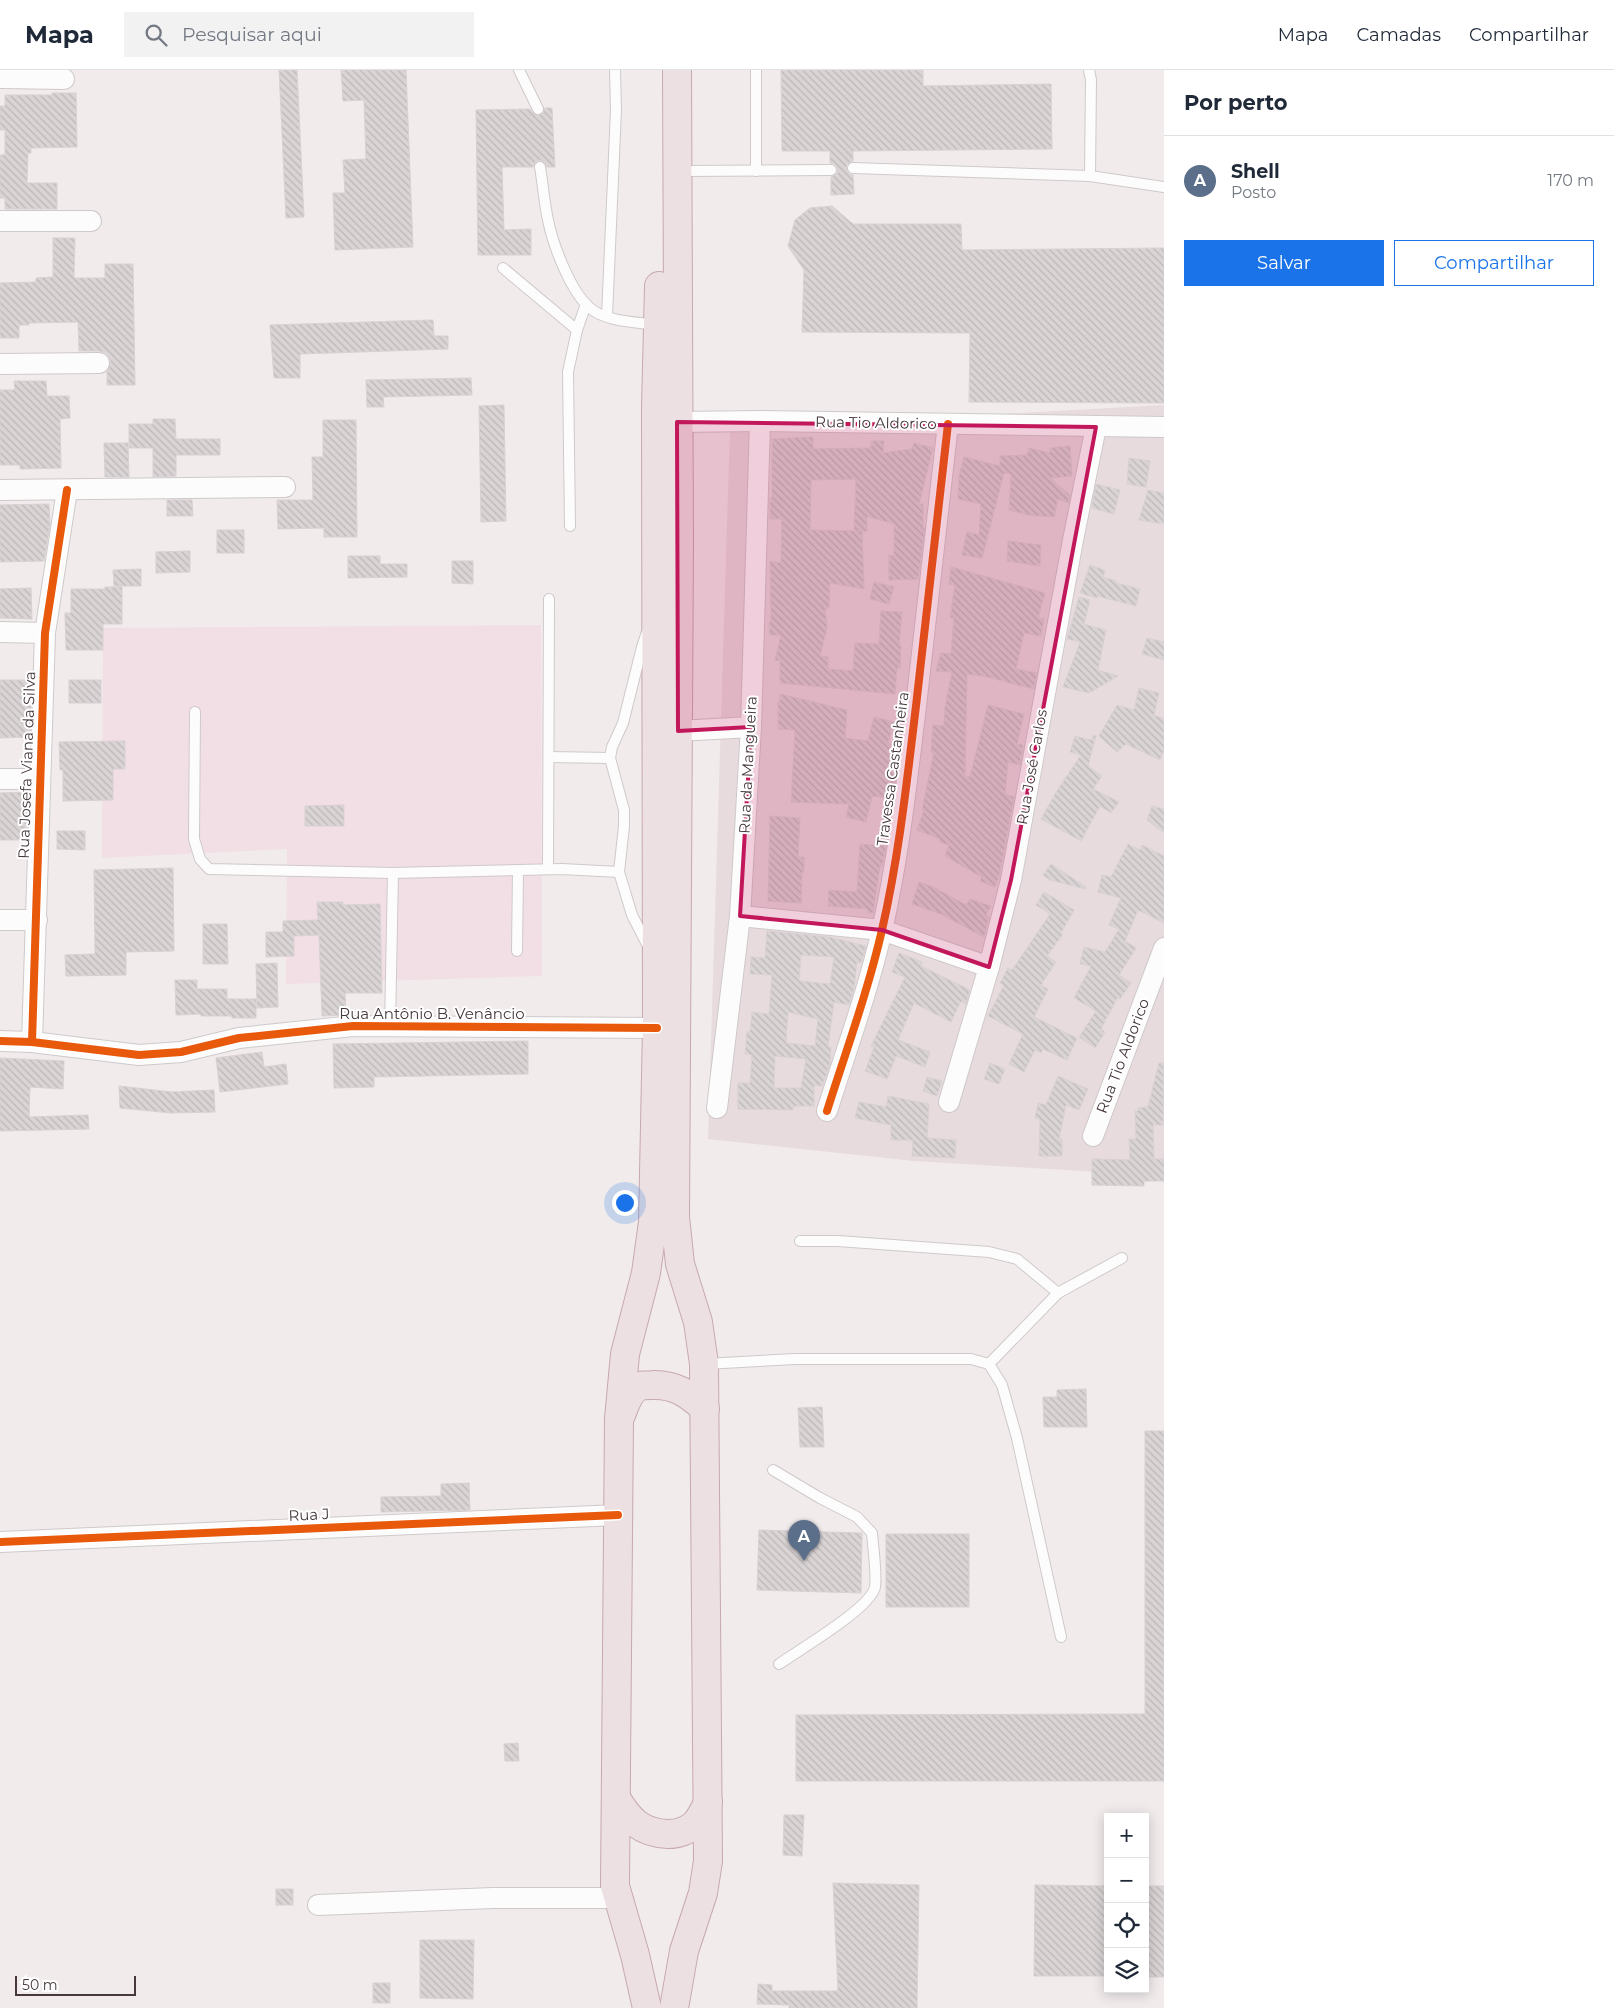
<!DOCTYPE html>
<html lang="pt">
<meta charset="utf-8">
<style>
:root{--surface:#fff;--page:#f2f2f3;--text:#1f2937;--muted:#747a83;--line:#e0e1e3;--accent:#1a73e8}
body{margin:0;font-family:Montserrat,sans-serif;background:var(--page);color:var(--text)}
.controls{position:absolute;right:15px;bottom:15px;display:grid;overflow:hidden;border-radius:0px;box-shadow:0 2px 12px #0003}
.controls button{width:45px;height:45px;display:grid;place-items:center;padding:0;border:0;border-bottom:1px solid var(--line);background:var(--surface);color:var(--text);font:25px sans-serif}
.scale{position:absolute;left:15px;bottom:12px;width:121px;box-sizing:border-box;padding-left:5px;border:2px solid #46383c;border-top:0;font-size:14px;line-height:18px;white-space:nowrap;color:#46383c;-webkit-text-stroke:4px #fff;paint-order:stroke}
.you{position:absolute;left:624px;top:1132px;width:18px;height:18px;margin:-12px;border:4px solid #fff;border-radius:50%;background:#1a73e8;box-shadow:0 0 0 8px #1a73e833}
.badge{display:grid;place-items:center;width:32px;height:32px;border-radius:50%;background:var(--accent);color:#fff;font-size:16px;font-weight:700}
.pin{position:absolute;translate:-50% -41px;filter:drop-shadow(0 1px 2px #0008)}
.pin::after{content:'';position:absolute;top:26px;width:18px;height:15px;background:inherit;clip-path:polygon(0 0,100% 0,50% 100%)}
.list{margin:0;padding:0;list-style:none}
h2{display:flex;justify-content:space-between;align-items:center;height:65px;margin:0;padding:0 20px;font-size:21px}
h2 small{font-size:16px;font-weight:400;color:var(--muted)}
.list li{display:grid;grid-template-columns:32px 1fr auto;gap:15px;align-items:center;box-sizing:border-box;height:90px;padding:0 20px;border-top:1px solid var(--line)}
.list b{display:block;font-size:19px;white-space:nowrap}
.list p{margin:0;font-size:16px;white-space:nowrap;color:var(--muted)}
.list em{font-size:16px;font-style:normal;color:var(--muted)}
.actions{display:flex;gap:10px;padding:15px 20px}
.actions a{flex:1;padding:11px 0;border:1px solid var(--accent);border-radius:0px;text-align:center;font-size:18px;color:var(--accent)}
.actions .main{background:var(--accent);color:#fff}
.icon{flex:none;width:28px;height:28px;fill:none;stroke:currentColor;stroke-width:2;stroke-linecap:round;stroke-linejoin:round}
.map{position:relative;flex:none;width:1164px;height:1938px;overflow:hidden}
header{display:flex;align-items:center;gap:30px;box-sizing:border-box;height:70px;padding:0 25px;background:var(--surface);border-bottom:1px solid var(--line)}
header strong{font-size:24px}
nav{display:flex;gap:28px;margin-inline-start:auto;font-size:18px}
.search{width:350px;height:45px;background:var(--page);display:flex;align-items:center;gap:12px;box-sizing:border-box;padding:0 18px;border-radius:0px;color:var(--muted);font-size:19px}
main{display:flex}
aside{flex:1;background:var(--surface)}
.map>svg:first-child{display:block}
.residential{fill:#e7dbde}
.commercial{fill:#f2dfe5}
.building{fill:url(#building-back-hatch);stroke:#d9d1d3;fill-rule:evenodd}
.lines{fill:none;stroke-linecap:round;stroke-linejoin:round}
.service-casing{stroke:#cfc9ca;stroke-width:12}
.minor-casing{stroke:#cfc9ca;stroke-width:22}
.trunk-casing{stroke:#c6a8b1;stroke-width:30}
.service{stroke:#fdfcfc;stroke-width:10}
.minor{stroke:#fdfcfc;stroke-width:20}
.trunk{stroke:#ede0e2;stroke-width:28}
.cycleway-casing{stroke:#fff;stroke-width:11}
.cycleway{stroke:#e8590c;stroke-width:8}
.marked{fill:#c2185b;fill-opacity:0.2;stroke:#c2185b;stroke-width:4;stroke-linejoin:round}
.labels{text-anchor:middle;stroke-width:4;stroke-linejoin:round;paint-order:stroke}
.street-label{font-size:15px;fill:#46383c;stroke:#fff}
</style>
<header>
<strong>Mapa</strong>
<div class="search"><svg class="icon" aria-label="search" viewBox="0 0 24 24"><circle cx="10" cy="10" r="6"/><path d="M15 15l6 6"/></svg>Pesquisar aqui</div>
<nav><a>Mapa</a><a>Camadas</a><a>Compartilhar</a></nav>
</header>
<main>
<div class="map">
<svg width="1164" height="1938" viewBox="0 0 1164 1938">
<defs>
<pattern id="building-back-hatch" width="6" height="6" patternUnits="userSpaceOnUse" patternTransform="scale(1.25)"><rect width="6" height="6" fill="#dad4d5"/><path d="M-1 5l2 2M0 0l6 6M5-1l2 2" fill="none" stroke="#bcb7b8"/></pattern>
</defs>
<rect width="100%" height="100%" fill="#f1ebec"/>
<polygon class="residential" points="1164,335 1164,1106 914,1091 708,1069 730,359"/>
<polygon class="commercial" points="541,555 542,906 286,914 287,779 102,788 103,558"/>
<g class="building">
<polygon points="279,0 297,0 304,147 286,148"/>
<polygon points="341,0 406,0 413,177 335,180 333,123 345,123 343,90 366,89 364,30 343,31"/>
<polygon points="781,0 923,0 923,16 1051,14 1052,79 853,81 853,91 847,94 846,98 849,104 853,105 854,124 831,125 831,107 837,104 838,99 835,94 830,93 830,81 782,81"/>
<polygon points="52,23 76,23 77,77 31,78 31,83 28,83 27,113 57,113 57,139 5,139 5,128 0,128 0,85 5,85 5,60 0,60 0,36 5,36 5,25 52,25"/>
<polygon points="545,38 552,38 555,97 547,97 545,92 539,90 535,92 533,97 502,97 504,160 531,159 531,185 478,185 476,40 530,39 534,44 538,46 543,43"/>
<polygon points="832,136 853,154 961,154 962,180 1164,178 1164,333 969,332 970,263 802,262 804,200 788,176 795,150 810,138"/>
<polygon points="53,168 75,168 74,208 105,208 105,194 133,194 135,315 107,315 107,302 111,293 109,287 106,283 99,281 79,281 78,252 29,253 29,255 19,255 19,268 0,268 0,213 36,212 36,208 53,207"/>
<polygon points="433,250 434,266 448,266 448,279 300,284 300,308 274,308 270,255"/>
<polygon points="471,308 472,325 383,327 384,337 367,337 366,310"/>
<polygon points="14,311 46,311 47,326 69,326 70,348 60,349 61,398 20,399 20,395 0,395 0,320 15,320"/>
<polygon points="504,335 506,451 481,452 479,336"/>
<polygon points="153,349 175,349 176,369 220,369 220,385 176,385 176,406 153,407 153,378 129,378 129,354 153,354"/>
<polygon points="323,350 356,350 357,467 324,467 324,458 278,459 277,430 313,430 312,387 323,387"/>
<path d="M813,367v12l58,-1v-7h13l-1,12 29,-4 2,-6 19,5 -14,56h4v24l2,1 -7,50 -29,1v-25l5,1v-32l-27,-8v16l-5,-1 2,58 -34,-6 -1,25h-4l2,20 -7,28 8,1v12l25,2 2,-28 24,1 2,-33 21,1 -3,34h2l-1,22h-3l-2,26 -115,-11v-22l-5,-1 6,-25h-11l-1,-13h2l-1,-61 11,2 1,-44h-12v-21h2v-59zM856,409l-2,51 8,1 -52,-1 1,-50z"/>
<polygon points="104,373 128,373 129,407 105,407"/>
<polygon points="1070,376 1072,406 1050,408 1070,425 1068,433 1058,429 1054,447 1028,445 1009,440 1011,404 1004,403 982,488 962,485 967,462 979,465 981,434 958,429 959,406 964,387 1000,396 1000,386 1027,385 1029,378 1050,383 1050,378"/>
<polygon points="1129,388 1150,391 1146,417 1127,414"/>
<polygon points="1096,414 1120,420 1114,444 1092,438"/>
<polygon points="1148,420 1164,423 1164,454 1139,450"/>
<polygon points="167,430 192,430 193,446 167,446"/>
<polygon points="49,434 50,455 44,491 0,492 0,435"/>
<rect x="217" y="460" width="27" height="23"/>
<polygon points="1008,471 1041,475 1040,496 1007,491"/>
<polygon points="190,481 190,502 156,503 156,482"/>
<polygon points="348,486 380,486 380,494 407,494 407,507 348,508"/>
<polygon points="452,491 473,491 473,514 452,513"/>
<polygon points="1090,495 1105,500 1103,507 1117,511 1116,513 1140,519 1136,536 1097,526 1097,528 1080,523"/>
<polygon points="951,497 1045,523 1038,548 1044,549 1041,566 1024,563 1016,599 1037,603 1034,619 983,606 967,604 965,706 970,707 988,635 1024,644 1017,674 1023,675 1020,695 1008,692 1005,724 1014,727 999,807 995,817 980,811 982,807 945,786 949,775 939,772 940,769 917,760 924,740 922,740 934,682 931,682 933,655 944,656 945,637 952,602 936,601 941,583 951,584 954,548 950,548 955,515 949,514"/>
<polygon points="141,499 141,516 114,516 113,500"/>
<polygon points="874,512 894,517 889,534 870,529"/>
<polygon points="105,517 122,517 122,554 103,554 103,580 66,580 65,543 71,543 71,519 105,519"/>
<polygon points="31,518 32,549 0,548 0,519"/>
<polygon points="1079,527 1090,530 1084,554 1106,560 1098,600 1118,606 1089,623 1063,617 1080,572 1067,569"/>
<polygon points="1147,568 1164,572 1164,590 1142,584"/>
<polygon points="0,610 32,610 30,667 0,668"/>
<rect x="69" y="610" width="32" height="23"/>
<polygon points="1139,618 1159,623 1154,645 1164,649 1164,680 1160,690 1126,674 1117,682 1099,666 1117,635 1134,640"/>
<polygon points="780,624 847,640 845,668 868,671 874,647 894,652 888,673 899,674 893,729 872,726 866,752 846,747 849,734 791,732 795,660 778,659 778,631 780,631"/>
<polygon points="1094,665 1096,666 1088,696 1102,706 1093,719 1119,732 1111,743 1100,736 1081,771 1041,749 1058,719 1081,685 1070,682 1075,666 1091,670"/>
<polygon points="125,671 125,699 113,699 113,730 63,731 63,700 60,700 59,672"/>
<polygon points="28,722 27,770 0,770 0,723"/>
<polygon points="344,735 344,756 305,756 305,736"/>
<polygon points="1152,736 1164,739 1164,763 1147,750"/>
<polygon points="770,746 800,748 798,787 804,787 804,802 802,802 801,833 768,831"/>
<polygon points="57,761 85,761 85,780 57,779"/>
<polygon points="860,774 886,776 882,796 880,796 873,843 867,843 868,839 828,836 829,820 857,822"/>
<polygon points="1128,774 1140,780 1142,775 1164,786 1164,853 1138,840 1125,871 1136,878 1119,905 1131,913 1120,929 1118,927 1101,959 1105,962 1095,978 1079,967 1096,941 1074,928 1091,896 1080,894 1084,877 1105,882 1119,859 1109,855 1121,828 1098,822 1102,805 1111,807"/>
<polygon points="1051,794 1086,817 1085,819 1050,810 1043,805"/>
<polygon points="173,798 174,881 126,882 126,905 66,906 65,885 95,884 94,800"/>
<polygon points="919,812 933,817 966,835 970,829 991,836 986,845 989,847 984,867 941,844 912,834"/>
<polygon points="1044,822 1074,840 1061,863 1063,864 1047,886 1056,892 1041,915 1048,919 1034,947 1077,968 1067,990 1043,979 1041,983 1035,980 1024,1002 1009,994 1023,964 988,946 1004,915 1000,913 1008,898 1012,900 1050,844 1036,835"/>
<polygon points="317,832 343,832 343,835 380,834 382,923 345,923 346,945 322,946 319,865 294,866 294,886 266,887 266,862 283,862 283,851 318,850"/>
<polygon points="203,854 227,854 228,894 203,894"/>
<path d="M767,861l62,6 37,9 -5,17 -4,-1 -3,26 -5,17 -15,-3 -6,45h3l-1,17 -8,22 -8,-1v21h-21v4l-55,-1v-26h12l2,-28 -7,-1 2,-22h3l2,-20 17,2 3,-39 -22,-1 1,-17 14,1zM801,885l33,2 -4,27 -31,-3zM788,942l30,7 -3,27 -29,-3zM775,986l31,3 -5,29h-27z"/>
<polygon points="899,883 922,892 921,896 970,920 966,934 961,931 951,952 914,933 898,970 930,982 925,997 896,986 887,1009 865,1001 874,977 871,976 905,907 892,902"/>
<polygon points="277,893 278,937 257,938 256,894"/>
<polygon points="175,910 197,910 197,919 227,919 227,929 256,929 256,948 232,948 232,946 201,946 201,944 176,945"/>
<polygon points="528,971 528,1004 374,1007 374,1017 334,1018 333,974"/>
<polygon points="262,982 264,997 286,994 288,1014 220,1022 216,988"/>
<polygon points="0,988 64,991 63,1019 30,1017 29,1047 88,1045 89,1059 0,1061"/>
<polygon points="990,993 1005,999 999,1014 984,1009"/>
<polygon points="1159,993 1164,993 1163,1055 1153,1055 1154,1089 1164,1089 1164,1111 1144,1111 1144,1116 1092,1115 1092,1089 1130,1090 1129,1069 1136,1069 1135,1041 1138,1041 1138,1038 1148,1037"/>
<polygon points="1058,1006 1088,1019 1079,1040 1066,1035 1059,1069 1062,1069 1062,1086 1039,1086 1040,1049 1035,1048 1038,1033 1046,1035"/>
<polygon points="927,1007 942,1011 937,1026 923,1021"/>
<polygon points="119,1016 172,1022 214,1020 215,1042 171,1043 120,1038"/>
<polygon points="888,1026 929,1034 927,1068 956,1070 955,1088 912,1086 913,1070 891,1070 891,1055 855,1048 859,1032 886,1037"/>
<polygon points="1086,1319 1087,1357 1044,1357 1043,1327 1057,1327 1057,1320"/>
<polygon points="822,1337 824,1377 800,1377 798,1338"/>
<polygon points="1145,1361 1164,1361 1164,1711 796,1711 796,1645 1145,1644"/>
<polygon points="469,1413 470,1440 381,1442 381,1427 441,1426 441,1414"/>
<polygon points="759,1460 862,1463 861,1523 757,1520"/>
<rect x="886" y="1464" width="83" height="73"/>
<polygon points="518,1673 519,1691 505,1691 504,1674"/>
<polygon points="784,1745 804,1745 802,1786 783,1785"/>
<polygon points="833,1813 919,1815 917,1938 789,1938 789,1935 757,1934 758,1914 772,1915 772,1921 838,1921"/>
<polygon points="1035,1815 1108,1816 1108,1906 1034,1906"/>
<rect x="1145" y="1816" width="19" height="91"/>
<rect x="276" y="1819" width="17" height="16"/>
<polygon points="420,1870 474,1870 473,1929 420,1928"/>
<rect x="373" y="1913" width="17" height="20"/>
</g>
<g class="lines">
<defs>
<g id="service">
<polyline points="519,0 538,39"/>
<polyline points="756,0 756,101"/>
<polyline points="1089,0 1091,10 1090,106"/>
<path d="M540,97c3,17 4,35 8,53 5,25 24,77 46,91 17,11 43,11 63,14"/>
<polyline points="853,98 1090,106 1164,117"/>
<polyline points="679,101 831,100"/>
<polyline points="503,198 577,260 586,234"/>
<polyline points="607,246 616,40 615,0"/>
<polyline points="570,456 568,302 577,260"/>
<polyline points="647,562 642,577 623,653 612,677 610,688 624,740 624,756 619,802 632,845 649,878"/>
<polyline points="195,642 194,769 200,789 209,799 393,803 562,799 619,802"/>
<polyline points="549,687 610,688"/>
<polyline points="548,799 549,529"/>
<polyline points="517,881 518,801"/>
<polyline points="390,956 393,803"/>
<polyline points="800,1171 838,1171 989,1182 1017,1189 1058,1223"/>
<polyline points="705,1294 795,1289 971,1289 989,1294 1002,1315 1017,1368 1061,1567"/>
<polyline points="989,1294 1058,1223 1122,1188"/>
<path d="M773,1400l47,28 37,19 15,16c1,14 5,41 3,54 -4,21 -76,63 -96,77"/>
</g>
<g id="minor">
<polyline points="0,8 64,9"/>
<polyline points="0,151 91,151"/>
<polyline points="0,294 99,293"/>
<polyline points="677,352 760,351 1164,357"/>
<polyline points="0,420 285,417"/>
<polyline points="0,562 45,563"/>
<polyline points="678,661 751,657"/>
<polyline points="0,709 40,709"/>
<polyline points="740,846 882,860 989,897"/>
<polyline points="0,850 37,850"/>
<polyline points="0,971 32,972 139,985 181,982 239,968 353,956 657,958"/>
<polyline points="32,972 45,563 67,420"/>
<polyline points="949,1032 989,897 1011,810 1073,470 1096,357"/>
<polyline points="717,1038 740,846 751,657 760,351"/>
<path d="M827,1041c19,-60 41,-120 55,-181 17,-74 25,-150 34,-224 11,-94 22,-188 32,-282"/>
<polyline points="1093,1066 1164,878"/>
<polyline points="0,1472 618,1445"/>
<polyline points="318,1835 493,1828 617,1828"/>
</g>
<g id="trunk">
<path d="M621,1345c4,-10 8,-25 19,-29 3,-1 9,-1 12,-1 23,-1 37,9 53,24"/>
<path d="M616,1728c13,22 25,35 52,36 10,0 21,-4 28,-11 5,-6 9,-14 12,-21"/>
<polyline points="647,1938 635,1885 615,1816 619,1349 625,1284 646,1203 653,1152 657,958 656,337 659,216"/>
<polyline points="674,1938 684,1881 703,1823 708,1791 704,1294 698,1252 680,1194 675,1147 679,473 677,0"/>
</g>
</defs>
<use href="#service" class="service-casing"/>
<use href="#minor" class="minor-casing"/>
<use href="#trunk" class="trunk-casing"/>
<use href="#service" class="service"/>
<use href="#minor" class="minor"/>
<use href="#trunk" class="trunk"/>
<defs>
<g id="cycleway">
<polyline points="0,971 32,972 139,985 181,982 239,968 353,956 657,958"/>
<polyline points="32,972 45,563 67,420"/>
<path d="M827,1041c19,-60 41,-120 55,-181 17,-74 25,-150 34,-224 11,-94 22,-188 32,-282"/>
<polyline points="0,1472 618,1445"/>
</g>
</defs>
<use href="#cycleway" class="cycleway-casing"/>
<use href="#cycleway" class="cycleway"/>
</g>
<path class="marked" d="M677,352l419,5 -85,453 -22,87 -107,-37 -142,-14 11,-189 -73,4z"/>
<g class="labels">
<g class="street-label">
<text transform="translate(876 353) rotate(1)" y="5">Rua Tio Aldorico</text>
<text transform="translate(27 695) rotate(-88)" y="5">Rua Josefa Viana da Silva</text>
<text transform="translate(748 695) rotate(-87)" y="5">Rua da Mangueira</text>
<text transform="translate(1032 697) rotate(-80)" y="5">Rua José Carlos</text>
<text transform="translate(893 699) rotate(-82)" y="5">Travessa Castanheira</text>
<text x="432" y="949">Rua Antônio B. Venâncio</text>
<text transform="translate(1123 986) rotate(-69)" y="5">Rua Tio Aldorico</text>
<text transform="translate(309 1445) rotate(-3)" y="5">Rua J</text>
</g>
</g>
</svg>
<div class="controls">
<button>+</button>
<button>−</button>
<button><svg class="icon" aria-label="locate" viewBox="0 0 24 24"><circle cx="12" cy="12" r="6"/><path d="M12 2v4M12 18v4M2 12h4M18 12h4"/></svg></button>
<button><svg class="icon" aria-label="layers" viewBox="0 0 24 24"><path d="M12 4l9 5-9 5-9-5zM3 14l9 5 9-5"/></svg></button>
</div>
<div class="scale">50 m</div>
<div class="you"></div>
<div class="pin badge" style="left:804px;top:1491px;background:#5c6f8a">A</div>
</div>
<aside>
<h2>Por perto<small></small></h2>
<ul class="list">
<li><span class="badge" style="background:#5c6f8a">A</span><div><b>Shell</b><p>Posto</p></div><em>170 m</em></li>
</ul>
<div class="actions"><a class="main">Salvar</a><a>Compartilhar</a></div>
</aside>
</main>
